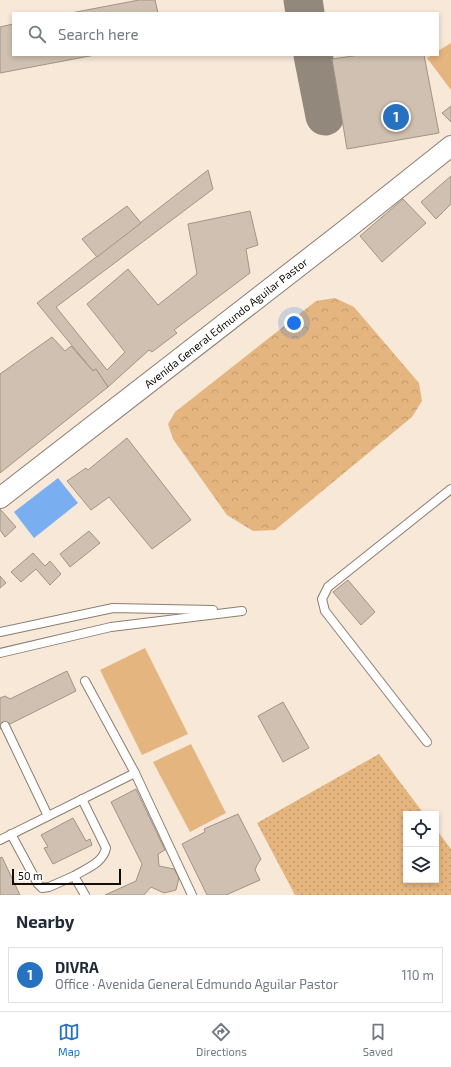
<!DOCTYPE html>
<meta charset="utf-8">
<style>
:root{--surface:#fff;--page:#f6f6f7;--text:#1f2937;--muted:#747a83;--line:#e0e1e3;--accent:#2771c1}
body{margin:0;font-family:"Exo 2",sans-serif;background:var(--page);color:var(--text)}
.controls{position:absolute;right:12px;bottom:12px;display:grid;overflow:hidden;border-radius:0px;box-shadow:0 2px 6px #0003}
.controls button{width:36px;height:36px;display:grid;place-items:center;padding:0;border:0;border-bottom:1px solid var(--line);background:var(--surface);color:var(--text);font:20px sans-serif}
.scale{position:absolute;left:12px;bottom:10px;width:109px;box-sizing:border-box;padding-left:4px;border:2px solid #130e08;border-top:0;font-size:11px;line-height:14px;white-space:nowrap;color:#130e08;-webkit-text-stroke:3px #fff;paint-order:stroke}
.you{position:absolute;left:294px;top:323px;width:14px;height:14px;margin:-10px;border:3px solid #fff;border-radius:50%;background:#1a73e8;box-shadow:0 0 0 6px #1a73e833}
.badge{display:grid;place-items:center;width:26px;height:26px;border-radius:50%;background:var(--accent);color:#fff;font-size:13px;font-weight:700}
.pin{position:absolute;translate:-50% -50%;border:2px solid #fff;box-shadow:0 1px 4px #0006}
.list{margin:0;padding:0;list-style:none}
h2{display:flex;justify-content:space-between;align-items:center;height:52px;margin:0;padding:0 16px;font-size:17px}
h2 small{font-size:13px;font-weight:400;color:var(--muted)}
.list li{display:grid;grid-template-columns:26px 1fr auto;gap:12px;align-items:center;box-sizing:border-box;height:56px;margin:0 8px 8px;padding:0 8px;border:1px solid var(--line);border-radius:0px}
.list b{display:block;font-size:15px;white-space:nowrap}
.list p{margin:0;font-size:13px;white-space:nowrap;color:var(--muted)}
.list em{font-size:13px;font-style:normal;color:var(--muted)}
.icon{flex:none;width:22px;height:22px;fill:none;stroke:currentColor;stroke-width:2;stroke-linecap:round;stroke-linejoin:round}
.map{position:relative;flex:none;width:451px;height:895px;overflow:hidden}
.search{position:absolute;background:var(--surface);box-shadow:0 2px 6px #0003;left:12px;right:12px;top:12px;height:44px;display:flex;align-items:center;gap:10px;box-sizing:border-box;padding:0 14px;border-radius:0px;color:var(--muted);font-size:15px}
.sheet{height:116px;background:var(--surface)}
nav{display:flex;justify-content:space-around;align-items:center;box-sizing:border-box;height:56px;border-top:1px solid var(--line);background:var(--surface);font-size:11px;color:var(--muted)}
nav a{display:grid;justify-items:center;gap:2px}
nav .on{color:var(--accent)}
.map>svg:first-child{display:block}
.grass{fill:url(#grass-dots)}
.park{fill:url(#park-crowns)}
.pitch{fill:#e5b57f}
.water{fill:#79aff0}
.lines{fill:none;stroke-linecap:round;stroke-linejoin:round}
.taxiway{stroke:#93887c;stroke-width:39}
.building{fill:#cfc0b1;stroke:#a29485}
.service-casing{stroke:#8c7e70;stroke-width:10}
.tertiary-casing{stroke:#8c7e70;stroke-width:22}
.service{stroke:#fff;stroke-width:8}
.tertiary{stroke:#fff;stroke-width:20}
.labels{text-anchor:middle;stroke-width:3;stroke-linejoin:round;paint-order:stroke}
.street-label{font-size:11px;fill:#130e08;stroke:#fff}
</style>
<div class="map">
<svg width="451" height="895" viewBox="0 0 451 895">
<defs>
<pattern id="grass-dots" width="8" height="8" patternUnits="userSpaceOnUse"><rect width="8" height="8" fill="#e5b57f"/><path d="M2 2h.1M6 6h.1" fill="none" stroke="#c49a6c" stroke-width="1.8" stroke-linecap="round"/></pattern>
<pattern id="park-crowns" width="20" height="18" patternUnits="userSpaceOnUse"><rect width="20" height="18" fill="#e5b57f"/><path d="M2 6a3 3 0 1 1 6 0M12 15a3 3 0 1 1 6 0" fill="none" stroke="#c49a6c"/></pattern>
</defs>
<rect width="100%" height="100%" fill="#f7e8d8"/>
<polygon class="grass" points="379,754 424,814 406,814 406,880 436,880 436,829 451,849 451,895 295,895 257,823"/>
<polygon class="park" points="335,298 354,307 419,383 422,401 412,417 275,530 253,531 227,515 173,439 168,424 175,412 316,301"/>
<g class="pitch">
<polygon points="451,43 451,90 427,58 432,55 438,55 438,51"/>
<polygon points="145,648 188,734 142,755 100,670"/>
<polygon points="191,744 226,813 190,832 153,762"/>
</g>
<polygon class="water" points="58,478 78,503 34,538 14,512"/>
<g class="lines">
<g class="taxiway">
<polyline points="303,0 305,13"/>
<polyline points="313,55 325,116"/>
</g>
</g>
<g class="building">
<polygon points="139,0 155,0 158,13 71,13"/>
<polygon points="13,24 13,55 95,55 0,73 0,27"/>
<polygon points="360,55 424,55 439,133 347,149 332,59"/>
<polygon points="451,106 451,122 442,113"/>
<polygon points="208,170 213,189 56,307 107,370 125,352 87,304 128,269 158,305 197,274 188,224 250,211 258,245 246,249 250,273 174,330 177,333 152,352 149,350 108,387 96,369 93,371 37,303"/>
<polygon points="451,176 451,204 436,219 421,202"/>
<polygon points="403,199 426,223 382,262 360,236"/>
<polygon points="127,206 141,223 97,257 82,239"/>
<polygon points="52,337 65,351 71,346 93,371 96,369 108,387 0,473 0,374"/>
<polygon points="127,438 191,520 152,549 109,497 91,510 67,481 86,468 88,470"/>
<polygon points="0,509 16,527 5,537 0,530"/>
<polygon points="89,531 100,543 70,567 60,554"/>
<polygon points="33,553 45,566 50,561 61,574 50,585 36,569 21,582 11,572"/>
<polygon points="0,576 6,583 0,588"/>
<polygon points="348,580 375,612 361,625 333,592"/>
<polygon points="67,671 76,691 0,729 0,698 5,696 10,699"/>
<polygon points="283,702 309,748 283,762 258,716"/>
<polygon points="136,789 165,850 158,854 159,866 174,869 179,878 176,890 164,893 151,887 144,895 105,895 136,881 142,864 111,802"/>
<polygon points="238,814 261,859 257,865 255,870 260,880 226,895 207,895 182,844 205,832 204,829"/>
<polygon points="73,818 86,841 90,839 92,845 53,864 44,848 48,847 41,835"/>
<polygon points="2,857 20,895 0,895 0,858"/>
</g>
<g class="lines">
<defs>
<g id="service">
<polyline points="0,632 113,608 213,610"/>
<polyline points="0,653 111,627 242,611"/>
<polyline points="85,681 135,773 192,895"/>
<polyline points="5,726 48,816"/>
<polyline points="427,742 325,611 322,599 328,587 451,489"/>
<polyline points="11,834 38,884 42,888 49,887 74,876 85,895"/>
<polyline points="0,840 135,773"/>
<path d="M74,876c13,-8 29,-13 32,-28l-24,-49"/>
</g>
<polyline id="tertiary" points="0,498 343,232 451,146"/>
</defs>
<use href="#service" class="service-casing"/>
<use href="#tertiary" class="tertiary-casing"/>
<use href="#service" class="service"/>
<use href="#tertiary" class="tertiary"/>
</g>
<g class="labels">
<g class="street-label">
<text transform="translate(226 323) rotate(-38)" y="4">Avenida General Edmundo Aguilar Pastor</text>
</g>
</g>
</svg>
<div class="controls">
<button><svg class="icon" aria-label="locate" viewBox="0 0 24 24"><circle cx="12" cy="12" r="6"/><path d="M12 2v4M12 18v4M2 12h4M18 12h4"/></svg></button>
<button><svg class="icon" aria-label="layers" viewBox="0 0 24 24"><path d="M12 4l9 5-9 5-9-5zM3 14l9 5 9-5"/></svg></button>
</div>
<div class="scale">50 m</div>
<div class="you"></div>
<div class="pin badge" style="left:396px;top:117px">1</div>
<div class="search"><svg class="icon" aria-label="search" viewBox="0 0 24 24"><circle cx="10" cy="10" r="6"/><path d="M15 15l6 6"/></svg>Search here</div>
</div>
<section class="sheet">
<h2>Nearby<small></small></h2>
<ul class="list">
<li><span class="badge">1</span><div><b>DIVRA</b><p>Office · Avenida General Edmundo Aguilar Pastor</p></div><em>110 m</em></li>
</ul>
</section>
<nav>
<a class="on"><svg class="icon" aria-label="map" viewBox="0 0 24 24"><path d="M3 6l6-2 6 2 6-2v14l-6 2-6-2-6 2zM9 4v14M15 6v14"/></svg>Map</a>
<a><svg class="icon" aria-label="directions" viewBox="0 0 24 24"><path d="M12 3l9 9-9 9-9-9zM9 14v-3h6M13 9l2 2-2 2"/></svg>Directions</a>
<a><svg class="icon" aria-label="saved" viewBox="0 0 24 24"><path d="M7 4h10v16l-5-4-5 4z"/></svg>Saved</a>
</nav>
